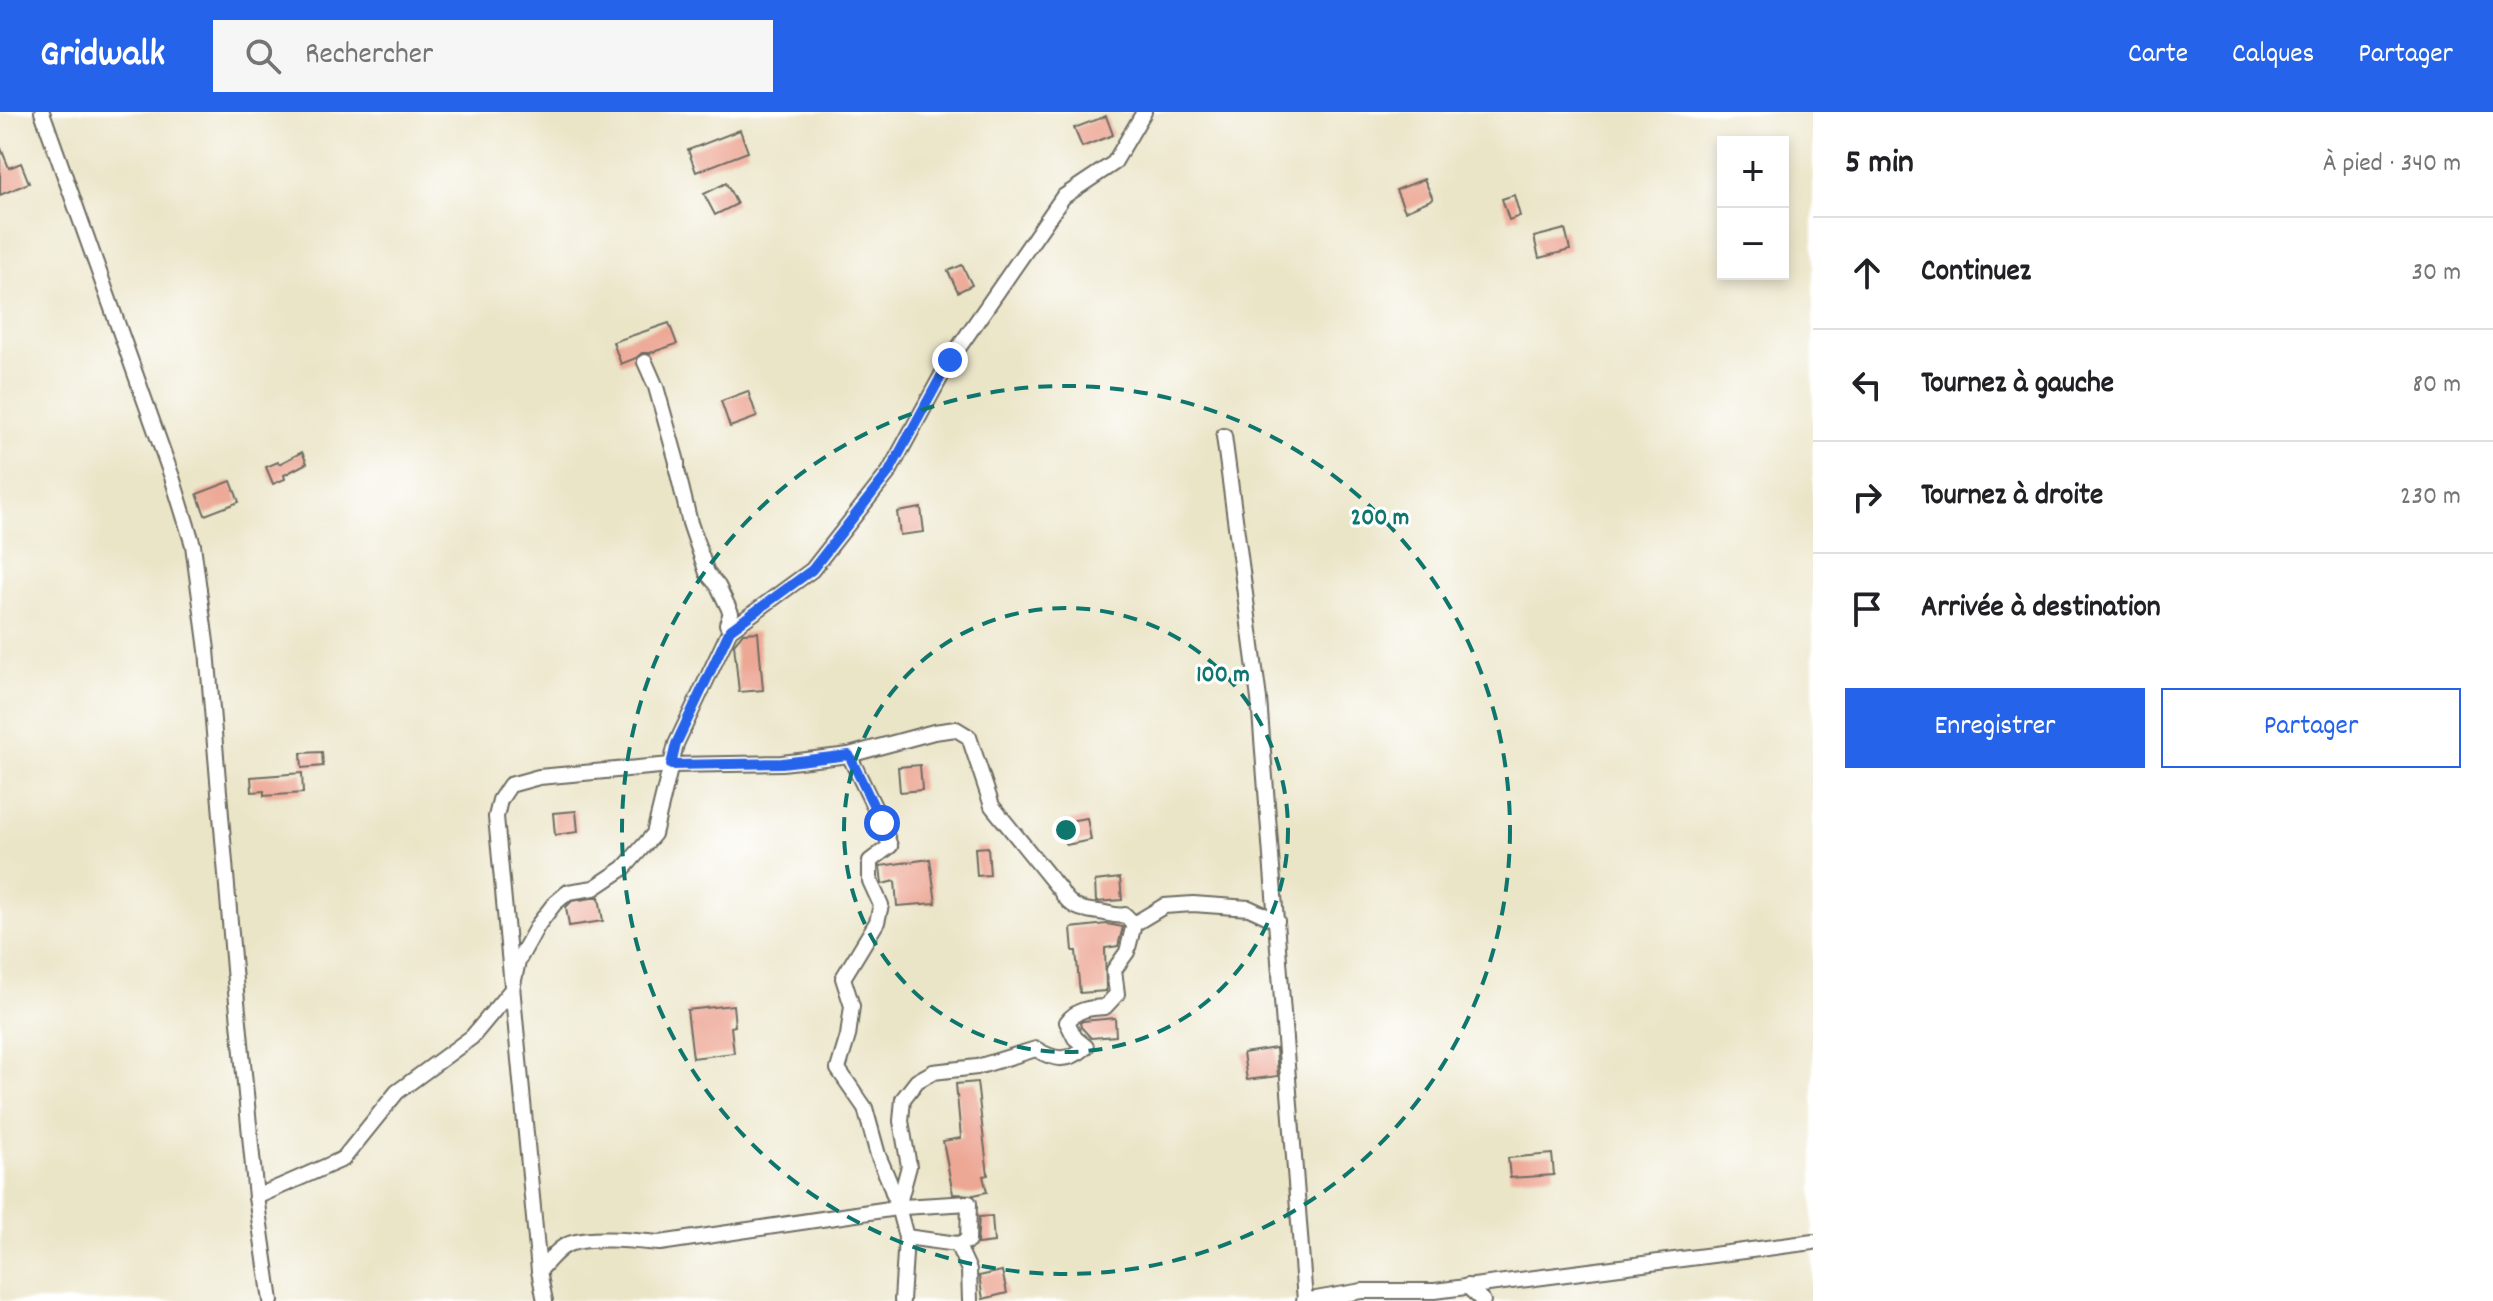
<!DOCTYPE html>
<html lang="fr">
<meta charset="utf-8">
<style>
:root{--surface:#fff;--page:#f6f6f6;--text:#202124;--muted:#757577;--line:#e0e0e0;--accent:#2563eb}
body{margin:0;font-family:Dekko,sans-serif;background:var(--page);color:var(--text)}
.controls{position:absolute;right:24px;top:24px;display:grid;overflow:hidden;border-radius:0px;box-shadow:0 4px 12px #0003}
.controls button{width:72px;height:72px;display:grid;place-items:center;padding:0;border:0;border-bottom:2px solid var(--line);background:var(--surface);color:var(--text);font:40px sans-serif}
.stop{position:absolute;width:24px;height:24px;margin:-18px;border:6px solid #2563eb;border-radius:50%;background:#fff}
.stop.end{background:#2563eb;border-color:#fff;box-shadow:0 2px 8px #0008}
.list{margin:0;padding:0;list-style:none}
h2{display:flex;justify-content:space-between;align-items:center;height:104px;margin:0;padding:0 32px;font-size:34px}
h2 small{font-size:26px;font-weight:400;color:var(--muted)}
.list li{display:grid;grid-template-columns:52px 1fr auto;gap:24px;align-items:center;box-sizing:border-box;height:112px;padding:0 32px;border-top:2px solid var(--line)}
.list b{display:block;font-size:30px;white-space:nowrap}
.list em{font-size:26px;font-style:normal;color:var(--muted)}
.actions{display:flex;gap:16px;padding:24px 32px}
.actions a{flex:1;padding:18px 0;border:2px solid var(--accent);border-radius:0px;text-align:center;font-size:28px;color:var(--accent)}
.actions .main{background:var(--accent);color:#fff}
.icon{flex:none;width:44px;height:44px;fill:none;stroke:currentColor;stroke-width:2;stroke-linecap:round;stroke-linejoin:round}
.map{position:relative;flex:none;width:1813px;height:1189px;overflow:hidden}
header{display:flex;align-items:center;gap:48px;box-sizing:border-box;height:112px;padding:0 40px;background:var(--accent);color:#fff}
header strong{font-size:38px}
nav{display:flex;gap:44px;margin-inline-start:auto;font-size:28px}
.search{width:560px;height:72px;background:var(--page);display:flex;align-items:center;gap:20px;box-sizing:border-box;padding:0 28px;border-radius:0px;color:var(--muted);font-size:30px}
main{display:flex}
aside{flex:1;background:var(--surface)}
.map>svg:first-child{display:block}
.building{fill:#eda795}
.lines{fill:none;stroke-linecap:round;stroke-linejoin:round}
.minor-casing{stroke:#6e6c62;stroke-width:18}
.minor{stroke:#fff;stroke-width:14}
.route{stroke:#2563eb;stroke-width:10}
.ring{fill:none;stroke:#0f766e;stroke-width:4;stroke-dasharray:14 10}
.centre{fill:#0f766e;stroke:#fff;stroke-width:4}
.ring-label{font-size:24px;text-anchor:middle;font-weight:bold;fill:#0f766e;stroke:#fff;stroke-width:6;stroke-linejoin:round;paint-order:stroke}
</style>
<header>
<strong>Gridwalk</strong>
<div class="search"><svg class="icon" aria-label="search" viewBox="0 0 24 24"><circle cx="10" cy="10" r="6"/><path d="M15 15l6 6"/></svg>Rechercher</div>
<nav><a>Carte</a><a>Calques</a><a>Partager</a></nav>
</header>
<main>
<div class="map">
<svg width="1813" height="1189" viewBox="0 0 1813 1189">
<rect width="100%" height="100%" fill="#fff"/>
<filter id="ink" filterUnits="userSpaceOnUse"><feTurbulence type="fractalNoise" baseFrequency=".0125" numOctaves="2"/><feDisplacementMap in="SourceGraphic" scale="16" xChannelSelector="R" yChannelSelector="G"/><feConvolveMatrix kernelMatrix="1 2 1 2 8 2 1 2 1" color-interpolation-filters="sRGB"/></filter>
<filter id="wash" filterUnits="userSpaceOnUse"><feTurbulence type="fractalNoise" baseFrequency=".006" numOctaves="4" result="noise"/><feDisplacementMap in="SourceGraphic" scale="32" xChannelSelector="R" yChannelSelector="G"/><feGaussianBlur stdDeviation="1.8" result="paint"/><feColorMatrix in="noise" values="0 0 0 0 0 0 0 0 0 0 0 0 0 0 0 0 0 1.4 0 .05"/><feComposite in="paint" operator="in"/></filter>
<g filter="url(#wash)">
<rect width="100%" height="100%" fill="#ebe5c8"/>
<g id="blocks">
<g class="building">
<polygon points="1106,4 1113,23 1082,35 1074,16"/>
<polygon points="740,18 748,40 696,60 688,38"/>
<polygon points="0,34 9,56 21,51 29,71 0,83"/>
<polygon points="1424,67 1433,87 1405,99 1396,78"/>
<polygon points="726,71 737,92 715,103 704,82"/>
<polygon points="1514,83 1520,104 1509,108 1502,87"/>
<polygon points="1565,117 1570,138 1539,146 1534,125"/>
<polygon points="962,153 972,173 958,180 948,159"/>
<polygon points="669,211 677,232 650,241 642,241 636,246 621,252 613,230"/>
<polygon points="748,279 757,305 730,315 721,289"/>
<polygon points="302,340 307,351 284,363 285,367 273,372 266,355 278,350 279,352"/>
<polygon points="231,369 239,390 205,403 197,382"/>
<polygon points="921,396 924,420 900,423 897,400"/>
<polygon points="758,520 763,578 739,580 734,532 743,521"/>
<polygon points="322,640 323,654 302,656 301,641"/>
<polygon points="920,653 922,678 900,680 898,655"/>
<polygon points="302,661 303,681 264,684 264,679 252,680 251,665"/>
<polygon points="576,699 578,720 555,723 553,701"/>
<polygon points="1087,706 1091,728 1066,733 1062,710"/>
<polygon points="988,735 990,763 977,764 975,736"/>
<polygon points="930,747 936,791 897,794 895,769 882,772 880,754"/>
<polygon points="1120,766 1122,788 1096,790 1095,769"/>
<polygon points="599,785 603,809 569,814 566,795 572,789"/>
<polygon points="1107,812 1123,815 1118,834 1105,836 1106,879 1080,881 1076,839 1073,839 1071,816"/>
<polygon points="733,893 735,914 731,915 734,941 693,946 687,898"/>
<polygon points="1115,906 1116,924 1091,926 1081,915 1080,911 1083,909"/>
<polygon points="1276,936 1278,964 1247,968 1243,941"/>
<polygon points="977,970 988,1063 983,1064 987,1080 974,1083 953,1082 943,1029 961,1026 956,972"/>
<polygon points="1552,1042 1554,1063 1510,1066 1508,1046"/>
<polygon points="992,1104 994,1130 977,1132 979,1105"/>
<polygon points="1002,1159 1007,1181 983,1187 979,1164"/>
</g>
</g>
</g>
<g filter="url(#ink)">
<use href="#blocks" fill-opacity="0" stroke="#6e6c62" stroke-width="2"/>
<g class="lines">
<defs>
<g id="minor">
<polyline points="42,0 172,365 193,433 207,538 235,869 256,1085 271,1189"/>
<polyline points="645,250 656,275 677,350 677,358 690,411 707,461 718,474 731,501 727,512 730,518"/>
<polyline points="1224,324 1259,587 1305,1189"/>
<polyline points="849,643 882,711 890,734 870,749 870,769 881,793 877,810 843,866 852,894 848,924 838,957 865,996 878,1043 889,1069 898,1095 906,1125 902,1189"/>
<polyline points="256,1085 343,1047 397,980 472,925 512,877 518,849 538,813 554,792 568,780 594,776 624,756 654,722 676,632 730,518 812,458 889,360 950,248 1063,85 1114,51 1144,0"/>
<path d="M898,1095l11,-41 -8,-45 2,-22 14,-18 16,-9 44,-5 59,-18c19,12 32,13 50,-2l-11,-9 -8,-16c10,-13 22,-14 38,-15l12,-13 -3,-24 13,-18 7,-28 30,-18 29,-2 56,4 28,13"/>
<polyline points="906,1125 957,1132"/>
<path d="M539,1159c9,-9 20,-25 33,-28 22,-7 64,-2 88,0l243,-36 66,-4 -1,38 -11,3 12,26 1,31"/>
<polyline points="1467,1174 1483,1189"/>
<path d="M545,1189l-6,-30 -43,-454 4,-17 10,-15 29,-8 132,-12 111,-2 67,-8 85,-23 22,-3 13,8 23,69 68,84c10,17 19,20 39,22 10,1 16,5 26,3l9,9"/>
<polyline points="1304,1189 1362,1179 1435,1179 1813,1130"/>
</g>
</defs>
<use href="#minor" class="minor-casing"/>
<use href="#minor" class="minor"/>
</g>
</g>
<g class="lines" filter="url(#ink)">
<polyline class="route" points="882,711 849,643 782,651 671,653 676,632 730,518 812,458 889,360 950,248"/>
</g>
<g class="ring">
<circle cx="1066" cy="718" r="222"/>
<circle cx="1066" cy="718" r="444"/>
</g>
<circle cx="1066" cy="718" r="12" class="centre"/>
<g class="ring-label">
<text x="1380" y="412">200 m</text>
<text x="1223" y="569">100 m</text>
</g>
</svg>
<div class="controls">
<button>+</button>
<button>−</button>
</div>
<div class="stop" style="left:882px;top:711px"></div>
<div class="stop end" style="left:950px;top:248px"></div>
</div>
<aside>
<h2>5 min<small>À pied · 340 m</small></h2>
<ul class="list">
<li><svg class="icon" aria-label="ahead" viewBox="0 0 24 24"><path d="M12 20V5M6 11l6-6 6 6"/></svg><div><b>Continuez</b></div><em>30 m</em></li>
<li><svg class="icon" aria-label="left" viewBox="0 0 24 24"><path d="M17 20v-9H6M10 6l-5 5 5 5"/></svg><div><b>Tournez à gauche</b></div><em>80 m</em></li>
<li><svg class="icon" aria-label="right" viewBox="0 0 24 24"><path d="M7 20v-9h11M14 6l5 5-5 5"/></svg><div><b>Tournez à droite</b></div><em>230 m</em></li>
<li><svg class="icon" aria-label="arrive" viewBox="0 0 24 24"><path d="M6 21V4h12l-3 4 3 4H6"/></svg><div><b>Arrivée à destination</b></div></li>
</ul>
<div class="actions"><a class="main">Enregistrer</a><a>Partager</a></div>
</aside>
</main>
